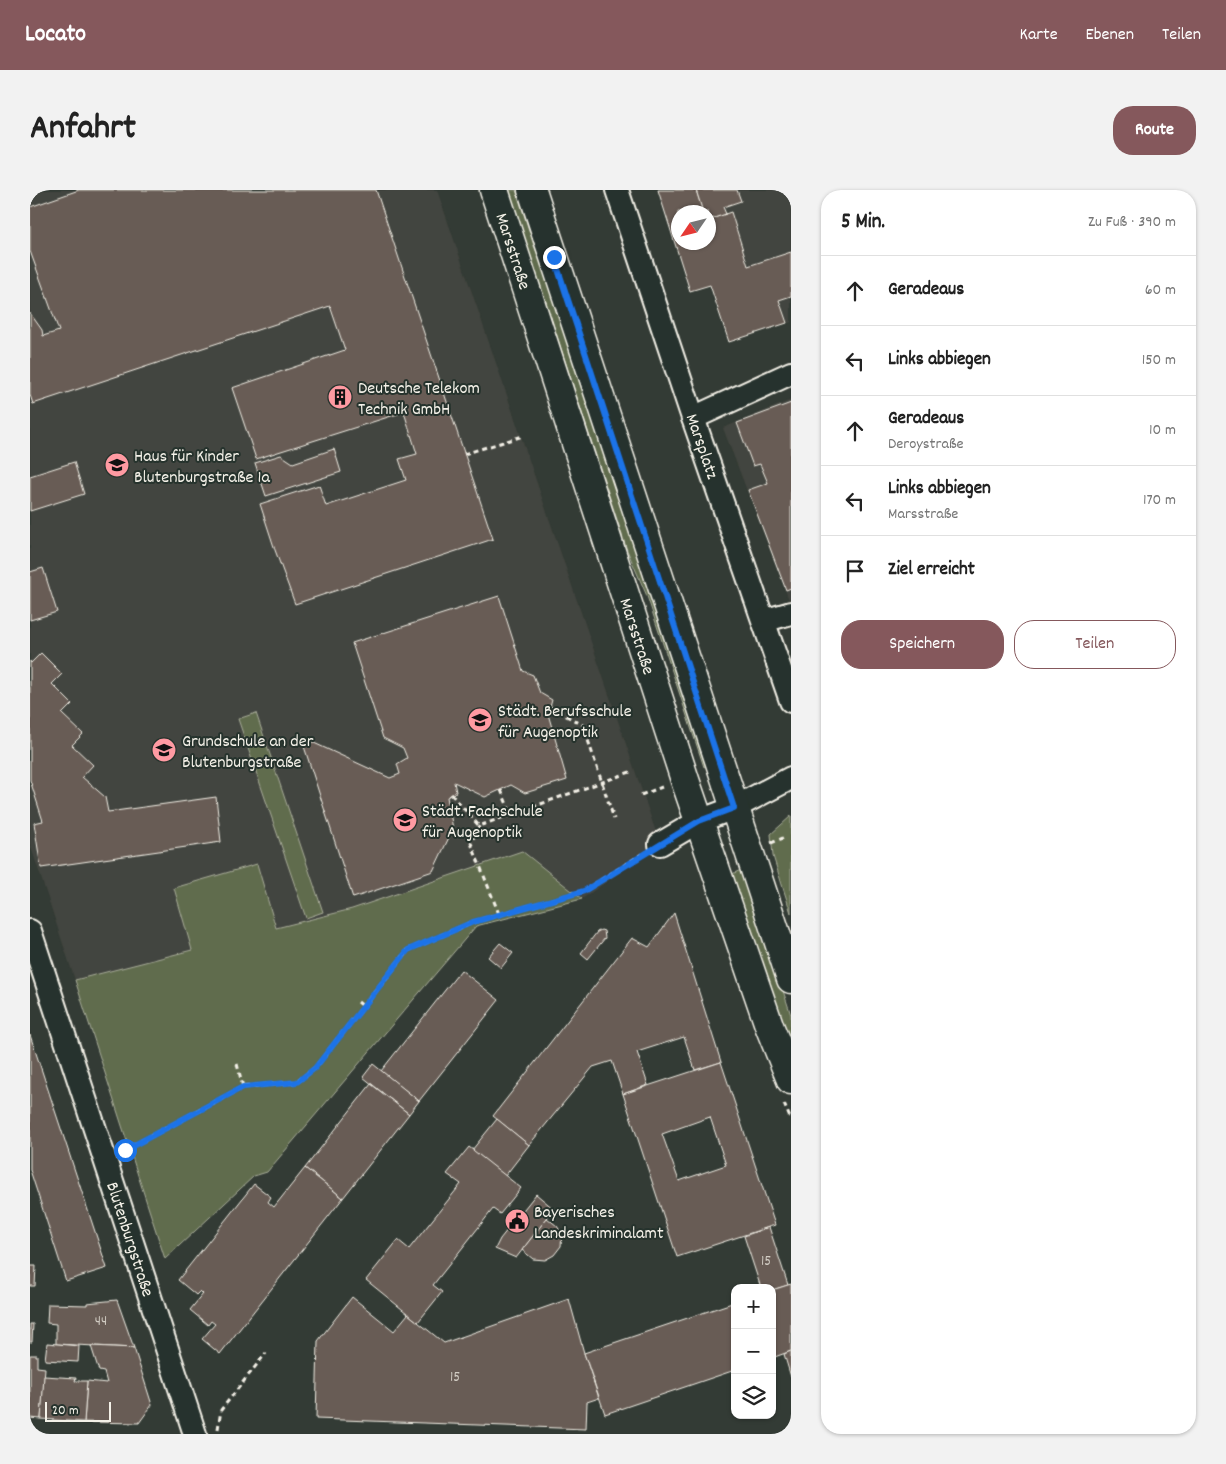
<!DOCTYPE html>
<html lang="de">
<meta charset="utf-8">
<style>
:root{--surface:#fff;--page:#f2f2f2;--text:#222;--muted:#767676;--line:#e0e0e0;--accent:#85585c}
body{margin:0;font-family:Dekko,sans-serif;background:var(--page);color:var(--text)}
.controls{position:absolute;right:15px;bottom:15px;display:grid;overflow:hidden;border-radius:10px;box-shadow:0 1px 4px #0004}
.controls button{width:45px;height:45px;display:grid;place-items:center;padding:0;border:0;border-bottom:1px solid var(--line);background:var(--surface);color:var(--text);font:25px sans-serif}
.compass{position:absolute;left:641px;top:15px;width:45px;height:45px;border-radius:50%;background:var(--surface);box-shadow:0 1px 4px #0004;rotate:235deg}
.scale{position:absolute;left:15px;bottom:12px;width:66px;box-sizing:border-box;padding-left:5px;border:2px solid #f4f1e8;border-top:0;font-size:14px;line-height:18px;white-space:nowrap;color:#f4f1e8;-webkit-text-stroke:4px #26332d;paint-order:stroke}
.stop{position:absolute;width:15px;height:15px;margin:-11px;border:4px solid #1a73e8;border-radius:50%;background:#fff}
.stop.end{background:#1a73e8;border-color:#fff;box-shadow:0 1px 5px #0008}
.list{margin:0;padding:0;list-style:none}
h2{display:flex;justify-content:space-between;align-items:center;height:65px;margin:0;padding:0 20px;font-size:21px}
h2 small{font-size:16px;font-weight:400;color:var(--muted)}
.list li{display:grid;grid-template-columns:32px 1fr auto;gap:15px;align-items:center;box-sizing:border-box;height:70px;padding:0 20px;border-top:1px solid var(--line)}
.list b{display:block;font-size:19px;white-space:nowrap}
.list p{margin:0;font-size:16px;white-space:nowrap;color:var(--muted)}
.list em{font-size:16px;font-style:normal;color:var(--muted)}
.actions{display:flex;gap:10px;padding:15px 20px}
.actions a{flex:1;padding:11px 0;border:1px solid var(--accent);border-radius:20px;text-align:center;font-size:18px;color:var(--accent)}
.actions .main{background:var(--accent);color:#fff}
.icon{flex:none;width:28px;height:28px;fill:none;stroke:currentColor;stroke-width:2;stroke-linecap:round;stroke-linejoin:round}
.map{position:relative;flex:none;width:761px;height:1244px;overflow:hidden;border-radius:20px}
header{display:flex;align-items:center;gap:30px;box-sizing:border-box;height:70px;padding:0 25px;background:var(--accent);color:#fff}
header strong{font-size:24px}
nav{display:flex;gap:28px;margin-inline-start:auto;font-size:18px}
.intro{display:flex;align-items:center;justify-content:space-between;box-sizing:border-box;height:120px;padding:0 30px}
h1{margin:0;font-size:35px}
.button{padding:12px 22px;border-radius:20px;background:var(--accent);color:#fff;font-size:18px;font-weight:700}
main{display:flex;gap:30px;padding:0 30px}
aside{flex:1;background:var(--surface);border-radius:20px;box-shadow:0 1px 4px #0004}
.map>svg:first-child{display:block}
.built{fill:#43453f;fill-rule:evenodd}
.green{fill:#606c4e;stroke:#aaae9b}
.building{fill:#685c55;stroke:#f4f1e8;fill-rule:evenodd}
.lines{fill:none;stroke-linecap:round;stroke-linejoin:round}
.minor-casing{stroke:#f4f1e8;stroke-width:26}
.major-casing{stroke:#f4f1e8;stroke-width:31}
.path{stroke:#f4f1e8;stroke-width:3;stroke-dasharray:5 4;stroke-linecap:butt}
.minor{stroke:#26332d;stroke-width:22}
.major{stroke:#26332d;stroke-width:28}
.route{stroke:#1a73e8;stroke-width:6}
.labels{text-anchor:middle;stroke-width:4;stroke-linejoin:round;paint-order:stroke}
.number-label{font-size:15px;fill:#d1ccc3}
.street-label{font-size:18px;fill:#f4f1e8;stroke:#26332d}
.poi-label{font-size:18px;fill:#f4f1e8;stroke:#26332d;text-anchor:start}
</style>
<header>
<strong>Locato</strong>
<nav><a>Karte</a><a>Ebenen</a><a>Teilen</a></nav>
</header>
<div class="intro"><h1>Anfahrt</h1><a class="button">Route</a></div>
<main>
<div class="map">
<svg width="761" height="1244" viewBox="0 0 761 1244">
<rect width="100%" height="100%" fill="#333b35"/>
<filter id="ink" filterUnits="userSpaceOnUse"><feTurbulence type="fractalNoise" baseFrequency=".02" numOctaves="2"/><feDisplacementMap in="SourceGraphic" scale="10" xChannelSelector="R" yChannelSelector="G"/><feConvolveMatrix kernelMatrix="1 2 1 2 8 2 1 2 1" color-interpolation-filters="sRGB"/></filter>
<g filter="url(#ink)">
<g class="built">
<polygon points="0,0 407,0 630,654 552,709 492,661 322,719 45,790 0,654"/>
<path d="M628,0h133v132l-62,20 -19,-57 -20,6zM648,22h30v30h-30z"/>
<polygon points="761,210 761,415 693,238"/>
</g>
<g class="green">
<polygon points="479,0 486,0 504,56 522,95 679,574 674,577 617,406 597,360"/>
<polygon points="226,523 293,722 276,728 208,529"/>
<polygon points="761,626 761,723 743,666 741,644"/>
<polygon points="492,661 552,709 446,736 237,982 224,986 135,1069 45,790 162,760 144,698 227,674 246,738 322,719"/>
<polygon points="713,679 761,825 761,860 753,841 702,684"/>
</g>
<g class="building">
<polygon points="49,0 346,0 463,349 265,414 245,360 230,314 289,295 296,316 376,290 369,269 387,264 374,222 226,269 202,198 315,160 300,116 3,214 0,205 0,123 12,140 13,146 29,141 0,61 0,17"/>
<polygon points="628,0 666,0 673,22 648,22 648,52 678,52 678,30 701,22 718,76 761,62 761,106 749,110 757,133 699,152 680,95 660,101"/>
<polygon points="666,0 707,0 711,11 693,17 696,24 678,30 678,22 673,22"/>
<polygon points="761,213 761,398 756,400 718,300 738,293 730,274 723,276 707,233"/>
<polygon points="304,259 311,282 236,306 225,273 251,265 263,273"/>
<polygon points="44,272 54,304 0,321 0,286"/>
<polygon points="13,378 27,422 0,430 0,382"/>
<polygon points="469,406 493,481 503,485 510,503 522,510 518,524 537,590 495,603 481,595 455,607 424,592 426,602 417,607 423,639 403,681 323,708 271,547 360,588 370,584 367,574 377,568 373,558 353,548 322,453"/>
<polygon points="11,463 32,484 22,494 42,514 32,524 53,544 42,555 63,575 52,587 75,607 78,622 186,607 191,652 11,678 4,633 13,631 0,590 0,471 1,473"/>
<polygon points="644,723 691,872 665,880 654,847 607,862 618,895 593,904 582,871 563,877 499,955 463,926 602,748 619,757"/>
<polygon points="571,740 574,741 575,748 558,769 551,763 567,742"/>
<polygon points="470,753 483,763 471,778 458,767"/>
<polygon points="431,780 469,810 389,911 351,881"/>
<polygon points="0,845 77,1078 36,1091 0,980"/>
<path d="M691,872l54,163 -98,32 -54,-163zM680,927l16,48 -47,16 -17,-47z"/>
<polygon points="343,874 389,911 379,924 333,887"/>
<polygon points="341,894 379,924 313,1008 275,978"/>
<polygon points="467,929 499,955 475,986 442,960"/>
<polygon points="439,957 491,998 470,1024 463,1019 403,1095 412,1102 388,1132 336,1090 368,1050 379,1059 431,994 417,984"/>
<polygon points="275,978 313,1008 190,1164 172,1149 185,1134 181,1131 178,1135 160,1120 173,1104 170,1101 166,1105 148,1090 224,994 241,1007 238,1012 244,1017"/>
<polygon points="506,1004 524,1019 486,1068 465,1059 470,1049"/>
<polygon points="517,1028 527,1036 532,1044 531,1056 524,1065 515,1070 503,1069 492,1060"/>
<polygon points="739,1037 758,1095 742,1100 742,1098 731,1098 714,1046"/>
<polygon points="0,1076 6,1076 5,1096 0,1096"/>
<polygon points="761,1094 761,1161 742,1168 742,1100"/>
<polygon points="322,1107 364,1141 378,1124 414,1153 539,1109 554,1163 569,1208 557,1212 556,1239 286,1229 288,1151"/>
<polygon points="87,1110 104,1158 26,1154 26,1134 17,1133 18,1114 57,1115 57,1113"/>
<polygon points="705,1112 705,1180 575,1224 554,1163"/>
<polygon points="0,1134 3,1134 2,1152 0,1152"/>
<polygon points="17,1153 49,1156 48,1172 15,1170"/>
<polygon points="61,1156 104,1158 122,1215 109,1233 54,1232 57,1191 77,1193 74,1182 69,1181"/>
<polygon points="761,1161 761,1187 754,1164"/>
<polygon points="0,1165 7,1165 7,1177 15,1178 11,1229 0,1228"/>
<polygon points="14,1186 46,1188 45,1191 57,1191 54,1232 11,1229"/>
</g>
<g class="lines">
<defs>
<g id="minor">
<polyline points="587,0 663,228 761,511"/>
<polyline points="663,228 761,183"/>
<polyline points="733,431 761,423"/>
<polyline points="630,654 669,631 704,618 761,588"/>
<polyline points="0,741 165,1244"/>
</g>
<g id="major">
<polyline points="464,0 655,590 740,838 761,890"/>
<polyline points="502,0 761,789"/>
</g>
</defs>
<use href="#minor" class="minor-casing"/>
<use href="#major" class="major-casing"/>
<g class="path">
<polyline points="434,264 493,246"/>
<polyline points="520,517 553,535 584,629"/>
<polyline points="471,600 481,624"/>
<polyline points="421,604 449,636 603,581"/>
<polyline points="611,605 632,597"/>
<polyline points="449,636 441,653 469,724"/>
<polyline points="741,653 753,648"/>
<polyline points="328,812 334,817"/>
<polyline points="207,874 213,897"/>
<polyline points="754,914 761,930"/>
<polyline points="95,960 213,897 267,892 285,878 378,760 443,732 554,701 612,664"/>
<polyline points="188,1239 191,1220 236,1163"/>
</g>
<use href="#minor" class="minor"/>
<use href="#major" class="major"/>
</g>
</g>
<g class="lines" filter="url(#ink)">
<polyline class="route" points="95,960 213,897 267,892 285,878 378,760 443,732 554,701 669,631 704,618 524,67"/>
</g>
<defs>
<symbol id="building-disc" viewBox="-11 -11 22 22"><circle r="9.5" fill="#ff9aa2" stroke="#26332d"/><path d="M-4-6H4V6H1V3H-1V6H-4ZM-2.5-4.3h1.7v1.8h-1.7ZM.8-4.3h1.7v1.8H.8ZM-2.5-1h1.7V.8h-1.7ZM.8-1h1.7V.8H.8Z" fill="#111"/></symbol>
<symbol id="school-disc" viewBox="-11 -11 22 22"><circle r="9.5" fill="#ff9aa2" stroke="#26332d"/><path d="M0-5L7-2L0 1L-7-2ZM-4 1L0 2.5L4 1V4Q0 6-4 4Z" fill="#111"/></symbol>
<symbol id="civic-disc" viewBox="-11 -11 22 22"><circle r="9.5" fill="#ff9aa2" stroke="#26332d"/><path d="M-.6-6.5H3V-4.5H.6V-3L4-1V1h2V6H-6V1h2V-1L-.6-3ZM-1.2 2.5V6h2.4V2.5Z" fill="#111"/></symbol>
</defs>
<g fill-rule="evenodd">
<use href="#building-disc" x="296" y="193" width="28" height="28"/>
<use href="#school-disc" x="73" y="261" width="28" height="28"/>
<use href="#school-disc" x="436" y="516" width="28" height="28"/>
<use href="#school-disc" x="120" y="546" width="28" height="28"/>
<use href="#school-disc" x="361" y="616" width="28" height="28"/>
<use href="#civic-disc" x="473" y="1017" width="28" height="28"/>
</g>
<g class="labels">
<g class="number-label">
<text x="736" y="1075">15</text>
<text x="71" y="1135">44</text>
<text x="425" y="1191">15</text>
</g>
<g class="street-label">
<text transform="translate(484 61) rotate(72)" y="6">Marsstraße</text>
<text transform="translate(673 256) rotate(71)" y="6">Marsplatz</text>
<text transform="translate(608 446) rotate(72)" y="6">Marsstraße</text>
<text transform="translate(101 1049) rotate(72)" y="6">Blutenburgstraße</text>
</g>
<g class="poi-label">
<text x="328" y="203">Deutsche Telekom<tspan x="328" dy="21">Technik GmbH</tspan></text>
<text x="104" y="271">Haus für Kinder<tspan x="104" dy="21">Blutenburgstraße 1a</tspan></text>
<text x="468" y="526">Städt. Berufsschule<tspan x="468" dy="21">für Augenoptik</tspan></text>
<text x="152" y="556">Grundschule an der<tspan x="152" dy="21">Blutenburgstraße</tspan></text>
<text x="392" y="626">Städt. Fachschule<tspan x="392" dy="21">für Augenoptik</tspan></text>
<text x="504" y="1027">Bayerisches<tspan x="504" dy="21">Landeskriminalamt</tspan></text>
</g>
</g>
</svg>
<div class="controls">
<button>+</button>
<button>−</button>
<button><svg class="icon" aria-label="layers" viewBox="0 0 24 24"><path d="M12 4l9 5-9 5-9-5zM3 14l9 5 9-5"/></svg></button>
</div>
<svg class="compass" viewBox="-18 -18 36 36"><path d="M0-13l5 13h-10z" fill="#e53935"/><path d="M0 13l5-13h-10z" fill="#767676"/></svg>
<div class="scale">20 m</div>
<div class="stop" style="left:95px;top:960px"></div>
<div class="stop end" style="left:524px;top:67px"></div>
</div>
<aside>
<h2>5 Min.<small>Zu Fuß · 390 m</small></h2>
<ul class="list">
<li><svg class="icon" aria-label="ahead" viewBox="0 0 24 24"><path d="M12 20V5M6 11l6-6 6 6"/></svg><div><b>Geradeaus</b></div><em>60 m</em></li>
<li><svg class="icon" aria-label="left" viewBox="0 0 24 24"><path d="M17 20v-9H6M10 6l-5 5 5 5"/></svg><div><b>Links abbiegen</b></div><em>150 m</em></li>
<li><svg class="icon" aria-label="ahead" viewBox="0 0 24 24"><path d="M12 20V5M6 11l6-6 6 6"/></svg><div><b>Geradeaus</b><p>Deroystraße</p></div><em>10 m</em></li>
<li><svg class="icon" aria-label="left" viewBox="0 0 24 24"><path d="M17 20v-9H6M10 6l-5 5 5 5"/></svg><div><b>Links abbiegen</b><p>Marsstraße</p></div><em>170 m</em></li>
<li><svg class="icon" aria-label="arrive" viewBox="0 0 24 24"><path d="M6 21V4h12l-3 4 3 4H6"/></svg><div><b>Ziel erreicht</b></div></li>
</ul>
<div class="actions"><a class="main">Speichern</a><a>Teilen</a></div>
</aside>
</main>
